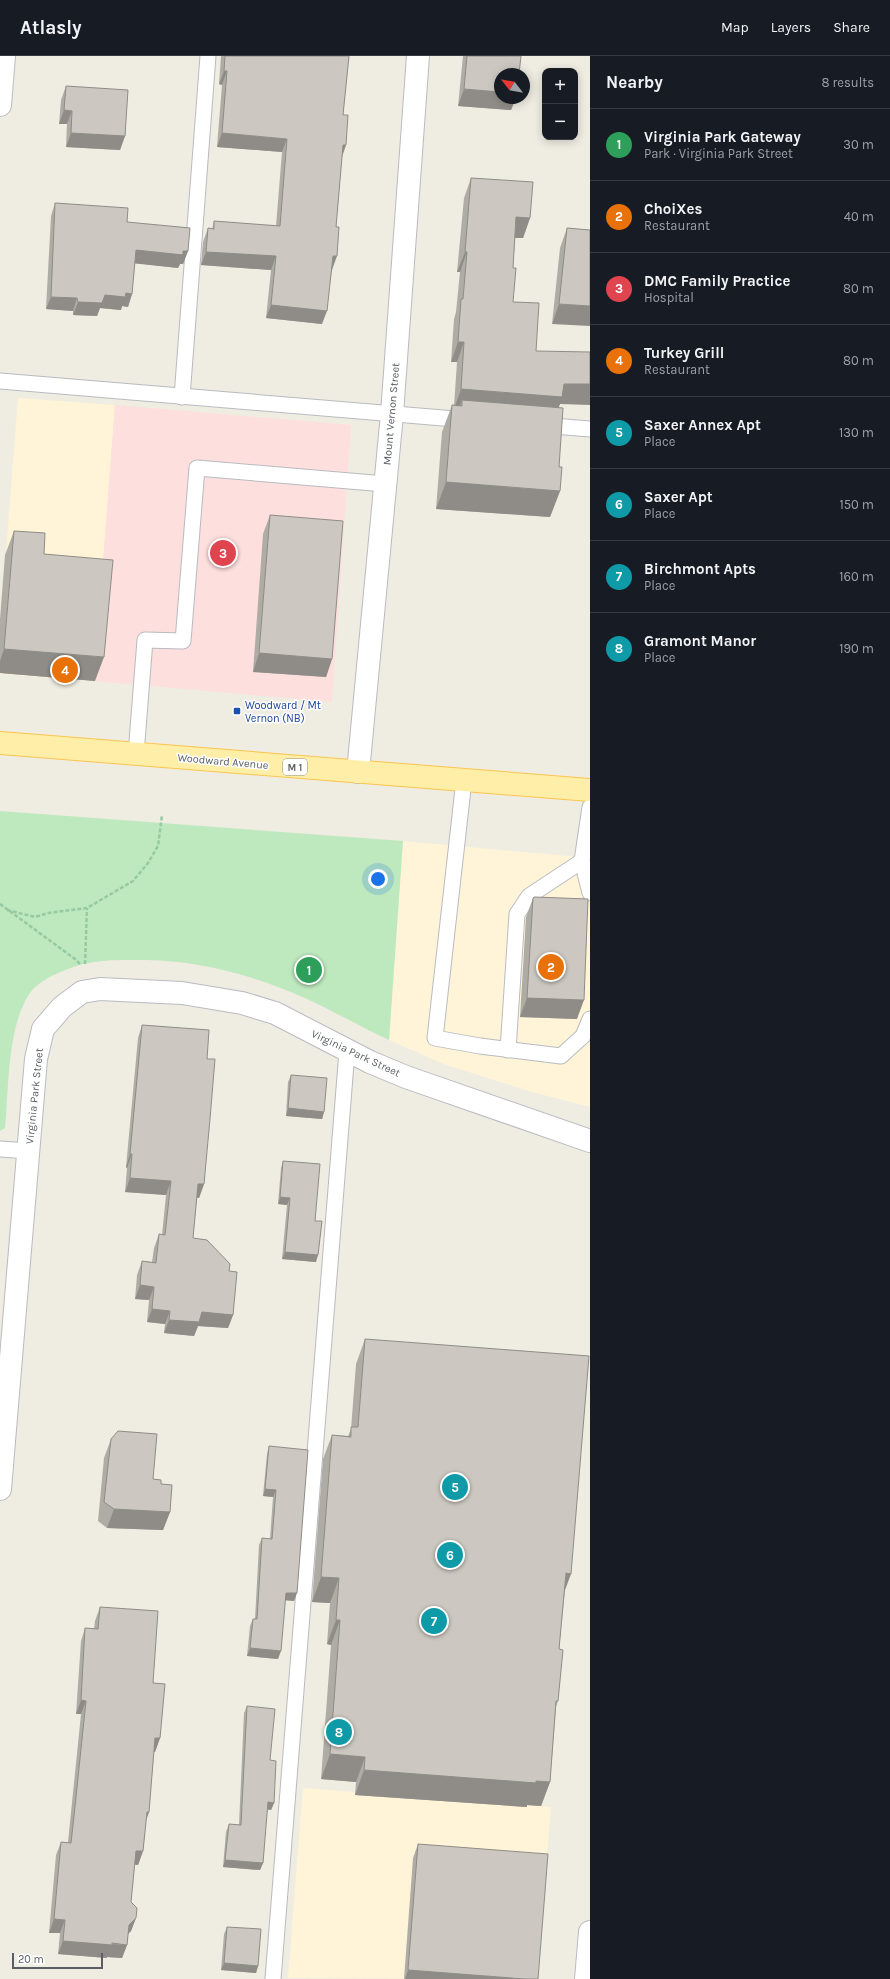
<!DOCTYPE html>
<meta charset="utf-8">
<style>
:root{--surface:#171b24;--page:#20242c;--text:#f1f3f6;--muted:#9ea1a6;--line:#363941;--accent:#0f766e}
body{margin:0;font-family:Karla,sans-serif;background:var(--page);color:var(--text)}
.controls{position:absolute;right:12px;top:12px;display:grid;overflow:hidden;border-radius:8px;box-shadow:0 2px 10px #0003}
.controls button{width:36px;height:36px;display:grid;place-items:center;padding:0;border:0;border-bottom:1px solid var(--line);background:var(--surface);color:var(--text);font:20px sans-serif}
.compass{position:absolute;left:494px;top:12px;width:36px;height:36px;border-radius:50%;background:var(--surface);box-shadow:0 2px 10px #0003;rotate:301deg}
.scale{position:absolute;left:12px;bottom:10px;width:91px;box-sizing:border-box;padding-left:4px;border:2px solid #5b5f64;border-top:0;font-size:11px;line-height:14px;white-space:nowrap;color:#5b5f64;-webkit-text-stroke:3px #fff;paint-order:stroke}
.you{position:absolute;left:378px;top:823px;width:14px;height:14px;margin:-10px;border:3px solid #fff;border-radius:50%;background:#1a73e8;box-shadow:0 0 0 6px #1a73e833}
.badge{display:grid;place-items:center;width:26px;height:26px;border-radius:50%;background:var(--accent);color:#fff;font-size:13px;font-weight:700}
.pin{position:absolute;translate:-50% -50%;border:2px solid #fff;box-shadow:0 1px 4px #0006}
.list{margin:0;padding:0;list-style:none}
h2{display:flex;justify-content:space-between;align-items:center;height:52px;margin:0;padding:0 16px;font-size:17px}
h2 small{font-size:13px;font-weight:400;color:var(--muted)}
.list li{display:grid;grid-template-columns:26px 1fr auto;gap:12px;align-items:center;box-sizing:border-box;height:72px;padding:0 16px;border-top:1px solid var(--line)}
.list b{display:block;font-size:15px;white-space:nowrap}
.list p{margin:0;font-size:13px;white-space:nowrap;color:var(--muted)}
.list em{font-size:13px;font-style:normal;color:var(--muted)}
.map{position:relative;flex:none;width:590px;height:1923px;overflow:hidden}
header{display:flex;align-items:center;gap:24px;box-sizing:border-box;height:56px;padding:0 20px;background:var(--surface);border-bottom:1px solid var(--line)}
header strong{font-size:19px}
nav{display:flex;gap:22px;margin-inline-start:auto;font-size:14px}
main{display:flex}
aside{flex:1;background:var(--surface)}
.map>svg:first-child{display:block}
.commercial{fill:#fff4d7}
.medical{fill:#fddfdd}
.green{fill:#bee8bd}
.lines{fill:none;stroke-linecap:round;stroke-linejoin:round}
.lane-casing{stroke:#b8bbc0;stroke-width:17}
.street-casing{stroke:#b8bbc0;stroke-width:24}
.primary-casing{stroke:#fcc64e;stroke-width:24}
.path{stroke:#95caa2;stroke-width:2.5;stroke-dasharray:4 2;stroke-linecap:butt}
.lane{stroke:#fff;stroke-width:15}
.street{stroke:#fff;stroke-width:22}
.primary{stroke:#ffeea7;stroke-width:22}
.wall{fill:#afaca6}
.shaded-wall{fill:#8f8c87}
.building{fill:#ccc8c1;stroke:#8f8c87}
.transit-dot{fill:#1a4fb4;stroke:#fff;stroke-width:1.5}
.labels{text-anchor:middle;stroke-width:3;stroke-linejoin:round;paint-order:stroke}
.shield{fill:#fff;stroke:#8c8f92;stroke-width:1}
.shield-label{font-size:10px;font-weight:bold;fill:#5b5f64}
.street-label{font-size:11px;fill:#5b5f64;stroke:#fff}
.transit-label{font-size:11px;fill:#164399;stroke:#fff;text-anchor:start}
</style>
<header>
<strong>Atlasly</strong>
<nav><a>Map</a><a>Layers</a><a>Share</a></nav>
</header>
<main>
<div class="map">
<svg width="590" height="1923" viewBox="0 0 590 1923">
<rect width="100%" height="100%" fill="#efece2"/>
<g class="commercial">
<polygon points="18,342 115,349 94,625 0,618 0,574"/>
<polygon points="403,785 590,802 590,1051 532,1036 446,1009 389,984"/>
<polygon points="303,1732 551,1751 537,1923 288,1922"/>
</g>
<polygon class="medical" points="115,349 351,369 332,646 94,625"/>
<path class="green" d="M0,755l403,30 -14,199c-28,-13 -54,-28 -82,-41 -51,-23 -104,-38 -161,-39 -23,0 -40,-1 -63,4 -17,5 -42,14 -53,29 -23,33 -21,95 -25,135l-5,3z"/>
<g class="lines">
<defs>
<g id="lane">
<polyline points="0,325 467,364"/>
<polyline points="182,341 208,0"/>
<polyline points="541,369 590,373"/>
<polyline points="136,698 145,584 183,585 197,412 385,428"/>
<polyline points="464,724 435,982 480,990 561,1000 583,980 590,963"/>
<polyline points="590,751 582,805 590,837"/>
<polyline points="508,994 517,858 529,840 582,805"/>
<polyline points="0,1093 28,1095"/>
<polyline points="273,1923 347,995"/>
</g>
<g id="street">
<polyline points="0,49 4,0"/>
<polyline points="358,716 392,358 418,0"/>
<polyline points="0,1433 36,1003 43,973 62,951 82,936 100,933 182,937 242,947 275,957 370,1006 406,1021 590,1085"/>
<polyline points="586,1923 590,1876"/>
</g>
<polyline id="primary" points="0,687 590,734"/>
</defs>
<use href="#lane" class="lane-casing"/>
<use href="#street" class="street-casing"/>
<use href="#primary" class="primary-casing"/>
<g class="path">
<polyline points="0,848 75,903 81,909"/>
<polyline points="7,854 35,861 48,857 87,852 133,825 148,807 158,790 162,759"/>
<polyline points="85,908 87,852"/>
</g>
<use href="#lane" class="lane"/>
<use href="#street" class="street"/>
<use href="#primary" class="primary"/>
</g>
<g class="wall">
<polygon points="221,0 349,0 343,59 346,89 342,101 332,214 322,268 266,262 271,214 201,209 203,186 208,172 212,173 214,165 276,170 282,96 217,91 222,29 219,28"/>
<polygon points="463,0 521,0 500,42 516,42 511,54 458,50"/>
<polygon points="66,30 125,80 120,94 66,91 67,68 59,68 61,44"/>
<polygon points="471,122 530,162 523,182 515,182 513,212 513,246 560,348 558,352 559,411 560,435 550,461 436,453 442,376 452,349 454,350 457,306 451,306 454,263 456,256 460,216 457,216 464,142"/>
<polygon points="55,147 127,166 188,195 183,208 180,208 178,212 135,207 132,238 128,251 122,250 121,254 100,252 97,260 73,259 73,255 46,253 51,160"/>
<polygon points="567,172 590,174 552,268 560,192"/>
<polygon points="270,459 332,603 326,621 253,616 263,478"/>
<polygon points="14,475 44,498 95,625 0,617 0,563 5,499"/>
<polygon points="533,842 577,963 520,961 526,861"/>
<polygon points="142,969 207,1003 204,1128 199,1142 197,1141 193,1182 229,1215 233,1259 228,1272 198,1270 194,1280 164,1277 165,1268 147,1266 149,1244 135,1243 137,1219 142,1205 152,1206 154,1192 159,1178 162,1179 166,1139 125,1136 127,1112 126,1111 138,982"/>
<polygon points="291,1019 324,1056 322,1063 286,1060 288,1026"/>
<polygon points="283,1105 315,1165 316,1206 282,1203 287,1149 278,1148 281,1112"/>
<polygon points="365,1283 565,1533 559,1593 558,1645 556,1651 550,1726 541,1750 527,1749 527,1751 355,1739 356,1726 321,1723 331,1589 327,1588 330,1547 312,1546 323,1403 332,1379 348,1380 351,1373 356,1308"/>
<polygon points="111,1383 153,1423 161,1428 170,1456 163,1474 107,1472 98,1465 104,1402"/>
<polygon points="269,1390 294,1545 285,1544 278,1603 247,1600 250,1570 253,1563 255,1563 259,1489 262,1482 270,1483 273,1441 263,1440 267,1398"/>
<polygon points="100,1551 153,1627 160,1682 155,1696 154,1696 149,1756 146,1765 143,1795 138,1809 134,1808 131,1846 136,1862 131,1875 128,1878 127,1889 122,1902 107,1901 107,1902 58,1898 60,1877 49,1877 56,1799 61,1786 68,1786 81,1658 76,1658 81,1585 85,1572 94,1573 95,1565"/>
<polygon points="247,1650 270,1704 274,1747 271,1754 267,1753 263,1807 260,1814 223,1811 226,1776 229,1768 239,1769 244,1657"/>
<polygon points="418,1788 538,1923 404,1923 413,1802"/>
<polygon points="227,1871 258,1910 256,1917 221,1914 224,1878"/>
</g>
<g class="shaded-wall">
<polygon points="224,15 227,15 222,29 219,28"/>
<polygon points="464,33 500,36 500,42 516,42 511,54 458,50"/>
<polygon points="64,54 72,55 67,68 59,68"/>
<polygon points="71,77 125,80 120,94 66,91"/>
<polygon points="222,77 287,83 282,96 217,91"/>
<polygon points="343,89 346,89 341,103"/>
<polygon points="516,161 530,162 523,182 509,182"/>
<polygon points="136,194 183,195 188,195 183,208 180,208 178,212 131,207"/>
<polygon points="206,196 276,200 271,214 201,209"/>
<polygon points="465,196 467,196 460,216 457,216"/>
<polygon points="333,200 337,200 332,214 328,214"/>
<polygon points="126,237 132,238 128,251 122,250 121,254 100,252 97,260 73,259 78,246 105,239"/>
<polygon points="51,241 77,242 73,255 46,253"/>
<polygon points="559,248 590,250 590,270 552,268"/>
<polygon points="271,249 327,255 322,268 266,262"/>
<polygon points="458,286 464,286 457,306 451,306"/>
<polygon points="564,328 590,328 590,349 560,348 555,361 462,350 462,344 459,353 454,353 461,333"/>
<polygon points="446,426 560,435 550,461 436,453"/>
<polygon points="4,593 104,601 95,625 0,617 0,605"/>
<polygon points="259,597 332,603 326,621 253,616"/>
<polygon points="527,942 584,944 577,963 520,961"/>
<polygon points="288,1052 324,1056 322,1063 286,1060"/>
<polygon points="130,1098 132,1098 127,1112 126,1111"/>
<polygon points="130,1122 171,1125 166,1139 125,1136"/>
<polygon points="198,1128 204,1128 199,1142 193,1141"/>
<polygon points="280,1141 290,1142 287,1149 278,1148"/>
<polygon points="285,1196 318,1199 316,1206 282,1203"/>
<polygon points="140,1229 154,1231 149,1244 135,1243"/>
<polygon points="152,1253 170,1255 165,1268 147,1266"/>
<polygon points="202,1256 233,1259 228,1272 198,1270 194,1280 164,1277 169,1264"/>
<polygon points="265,1433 276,1434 273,1441 263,1440"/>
<polygon points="114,1453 170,1456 163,1474 107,1472"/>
<polygon points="566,1517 571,1518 562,1542"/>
<polygon points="321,1521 339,1522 330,1547 312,1546"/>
<polygon points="286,1537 297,1537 294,1545 283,1544"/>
<polygon points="336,1564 340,1564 331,1589 327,1588"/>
<polygon points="250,1592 281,1595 278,1603 247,1600"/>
<polygon points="81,1644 86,1645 81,1658 76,1658"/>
<polygon points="155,1682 160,1682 155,1696 150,1695"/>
<polygon points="330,1698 365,1701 356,1726 321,1723"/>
<polygon points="364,1714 536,1725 550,1726 541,1750 527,1749 527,1751 355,1739"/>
<polygon points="268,1746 274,1747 271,1754 265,1753"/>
<polygon points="147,1756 149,1756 144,1769"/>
<polygon points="136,1795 143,1795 138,1809 131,1808"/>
<polygon points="225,1804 263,1807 260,1814 223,1811"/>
<polygon points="136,1862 131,1875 124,1882 129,1869"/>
<polygon points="54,1863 65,1864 60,1877 49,1877"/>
<polygon points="63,1885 127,1889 122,1902 107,1901 107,1902 58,1898"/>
<polygon points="224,1907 258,1910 256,1917 221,1914"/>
<polygon points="408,1914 525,1923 405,1923"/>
</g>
<g class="building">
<polygon points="225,0 349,0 343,59 348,59 346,89 343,89 336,171 339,171 337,200 333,200 327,255 271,249 276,200 206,196 208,172 214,173 214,165 280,170 287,83 222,77 227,15 224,15"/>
<polygon points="467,0 521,0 519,18 500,18 500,36 464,33"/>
<polygon points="66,30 128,34 125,80 71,77 72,55 64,54"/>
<polygon points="471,122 533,126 530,162 516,161 513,212 516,212 513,246 539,247 536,295 590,296 590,328 564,328 562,341 461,333 464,286 458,286 461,243 463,243 467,196 465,196"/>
<polygon points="55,147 128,152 127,166 190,172 188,195 183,195 183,199 136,194 132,238 126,237 125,241 105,239 102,247 78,246 77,242 51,241"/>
<polygon points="567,172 590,174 590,250 559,248"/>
<polygon points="462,344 563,352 559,411 562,411 560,435 446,426 452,349 462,350"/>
<polygon points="270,459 343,465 332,603 259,597"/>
<polygon points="14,475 45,477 44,498 113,504 104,601 4,593"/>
<polygon points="534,841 588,843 584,944 527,942 533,842"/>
<polygon points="142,969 209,974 207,1003 215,1003 210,1063 204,1128 198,1128 193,1182 207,1184 230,1208 229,1215 237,1216 233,1259 202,1256 199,1266 169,1264 170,1255 152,1253 154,1231 140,1229 142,1205 156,1207 159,1178 165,1179 171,1125 130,1122 132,1098 130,1098"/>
<polygon points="291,1019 327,1022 324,1056 288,1052"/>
<polygon points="283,1105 320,1108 315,1165 322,1165 318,1199 285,1196 290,1142 280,1141"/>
<polygon points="365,1283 589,1300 571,1518 566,1517 559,1593 563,1594 558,1645 556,1645 550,1726 536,1725 536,1727 364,1714 365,1701 330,1698 340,1564 336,1564 339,1522 321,1521 332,1379 351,1381 351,1371 358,1371"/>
<polygon points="118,1375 157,1378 153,1423 161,1424 161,1428 172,1429 170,1456 114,1453 104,1446 111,1383"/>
<polygon points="269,1390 308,1394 297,1537 286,1537 281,1595 250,1592 253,1563 257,1563 262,1482 272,1483 276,1434 265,1433"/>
<polygon points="100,1551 158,1555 153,1627 165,1628 160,1682 155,1682 149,1756 147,1756 143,1795 136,1795 131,1846 137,1852 136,1862 129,1869 127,1889 112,1887 112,1889 63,1885 65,1864 54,1863 61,1786 71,1787 74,1760 86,1645 81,1644 85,1572 98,1573"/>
<polygon points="247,1650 275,1653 270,1704 276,1705 274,1747 268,1746 263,1807 225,1804 229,1768 241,1769"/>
<polygon points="418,1788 548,1798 538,1923 525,1923 408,1914"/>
<polygon points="227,1871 261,1873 258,1910 224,1907"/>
</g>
<rect class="transit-dot" x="233" y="651" width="8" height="8" rx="2"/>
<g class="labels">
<rect class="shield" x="283" y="703" width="24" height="16" rx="3"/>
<g class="shield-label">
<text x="295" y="715">M 1</text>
</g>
<g class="street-label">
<text transform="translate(391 358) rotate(-85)" y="4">Mount Vernon Street</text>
<text transform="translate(223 705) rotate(5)" y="4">Woodward Avenue</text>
<text transform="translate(356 997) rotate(25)" y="4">Virginia Park Street</text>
<text transform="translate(34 1040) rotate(-84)" y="4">Virginia Park Street</text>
</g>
<g class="transit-label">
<text x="245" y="653">Woodward / Mt<tspan x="245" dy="13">Vernon (NB)</tspan></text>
</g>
</g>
</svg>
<div class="controls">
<button>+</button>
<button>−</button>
</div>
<svg class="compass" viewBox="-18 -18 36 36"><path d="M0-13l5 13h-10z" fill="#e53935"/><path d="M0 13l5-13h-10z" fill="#9ea1a6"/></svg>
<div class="scale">20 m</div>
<div class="you"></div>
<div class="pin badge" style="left:309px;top:914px;background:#2e9e5b">1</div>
<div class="pin badge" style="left:551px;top:911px;background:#e8710a">2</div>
<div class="pin badge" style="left:223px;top:497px;background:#e0444e">3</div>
<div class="pin badge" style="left:65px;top:614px;background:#e8710a">4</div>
<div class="pin badge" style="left:455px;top:1431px;background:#0f9aa8">5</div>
<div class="pin badge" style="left:450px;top:1499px;background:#0f9aa8">6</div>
<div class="pin badge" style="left:434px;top:1565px;background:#0f9aa8">7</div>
<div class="pin badge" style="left:339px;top:1676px;background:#0f9aa8">8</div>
</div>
<aside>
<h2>Nearby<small>8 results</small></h2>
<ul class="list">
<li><span class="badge" style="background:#2e9e5b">1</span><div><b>Virginia Park Gateway</b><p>Park · Virginia Park Street</p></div><em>30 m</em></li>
<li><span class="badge" style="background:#e8710a">2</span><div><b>ChoiXes</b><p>Restaurant</p></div><em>40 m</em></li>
<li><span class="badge" style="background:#e0444e">3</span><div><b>DMC Family Practice</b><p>Hospital</p></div><em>80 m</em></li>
<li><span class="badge" style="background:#e8710a">4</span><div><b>Turkey Grill</b><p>Restaurant</p></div><em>80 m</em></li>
<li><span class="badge" style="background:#0f9aa8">5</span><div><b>Saxer Annex Apt</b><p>Place</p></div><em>130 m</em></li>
<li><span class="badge" style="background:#0f9aa8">6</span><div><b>Saxer Apt</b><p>Place</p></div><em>150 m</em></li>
<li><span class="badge" style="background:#0f9aa8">7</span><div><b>Birchmont Apts</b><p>Place</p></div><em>160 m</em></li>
<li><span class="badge" style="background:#0f9aa8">8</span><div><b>Gramont Manor</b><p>Place</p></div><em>190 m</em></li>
</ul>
</aside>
</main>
